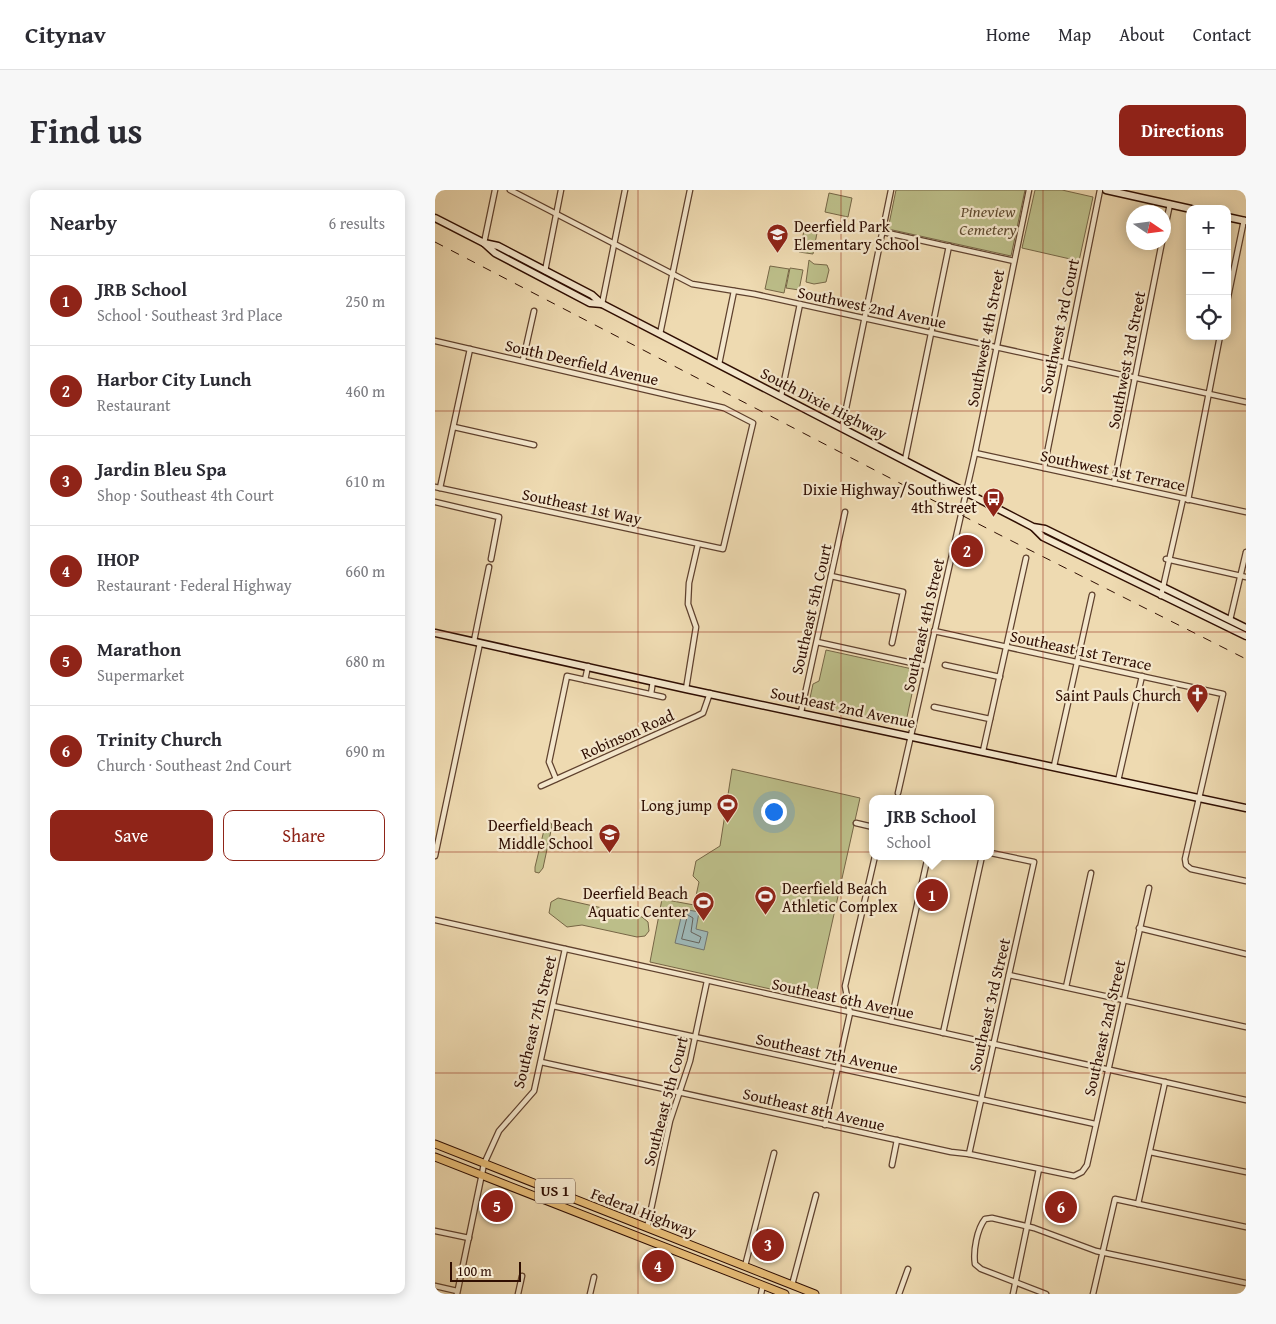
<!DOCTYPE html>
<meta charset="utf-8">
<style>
:root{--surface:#fff;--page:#f7f7f7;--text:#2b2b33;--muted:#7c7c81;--line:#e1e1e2;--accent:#8f2418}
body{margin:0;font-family:"Gentium Book Plus",serif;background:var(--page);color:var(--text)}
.controls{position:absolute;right:15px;top:15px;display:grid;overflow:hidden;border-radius:10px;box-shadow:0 2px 12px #0003}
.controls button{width:45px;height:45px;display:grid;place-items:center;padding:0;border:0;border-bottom:1px solid var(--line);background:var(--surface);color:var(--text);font:25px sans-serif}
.compass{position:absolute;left:691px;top:15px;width:45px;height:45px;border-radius:50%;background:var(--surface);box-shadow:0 2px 12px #0003;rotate:103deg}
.scale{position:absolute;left:15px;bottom:12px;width:71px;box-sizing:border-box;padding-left:5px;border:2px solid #2f0e02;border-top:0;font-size:14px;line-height:18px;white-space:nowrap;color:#2f0e02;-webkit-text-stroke:4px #f4e7cc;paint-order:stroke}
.you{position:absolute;left:338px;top:621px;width:18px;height:18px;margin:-12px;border:4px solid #fff;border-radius:50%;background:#1a73e8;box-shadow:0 0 0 8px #1a73e833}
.badge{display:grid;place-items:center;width:32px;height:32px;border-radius:50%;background:var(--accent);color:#fff;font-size:16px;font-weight:700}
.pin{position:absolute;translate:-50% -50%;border:2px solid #fff;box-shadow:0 1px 5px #0006}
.popup{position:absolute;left:434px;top:605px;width:125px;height:65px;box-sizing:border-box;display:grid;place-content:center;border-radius:10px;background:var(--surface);filter:drop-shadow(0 1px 4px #0005);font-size:16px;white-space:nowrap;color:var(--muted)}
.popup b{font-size:19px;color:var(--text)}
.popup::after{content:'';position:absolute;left:50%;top:100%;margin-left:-10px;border:10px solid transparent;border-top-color:var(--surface)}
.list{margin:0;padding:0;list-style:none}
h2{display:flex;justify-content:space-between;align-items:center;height:65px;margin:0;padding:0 20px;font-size:21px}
h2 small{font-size:16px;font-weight:400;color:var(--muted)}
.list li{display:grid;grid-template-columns:32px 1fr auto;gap:15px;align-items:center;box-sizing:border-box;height:90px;padding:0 20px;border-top:1px solid var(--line)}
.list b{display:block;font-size:19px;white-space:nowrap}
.list p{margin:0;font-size:16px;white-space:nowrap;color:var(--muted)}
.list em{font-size:16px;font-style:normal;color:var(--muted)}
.actions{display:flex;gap:10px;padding:15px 20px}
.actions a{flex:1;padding:11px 0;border:1px solid var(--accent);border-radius:10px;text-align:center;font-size:18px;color:var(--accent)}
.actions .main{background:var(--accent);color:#fff}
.icon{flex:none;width:28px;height:28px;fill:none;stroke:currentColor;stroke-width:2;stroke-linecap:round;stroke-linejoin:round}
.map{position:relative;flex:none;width:811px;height:1104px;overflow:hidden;border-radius:10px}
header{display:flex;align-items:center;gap:30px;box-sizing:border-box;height:70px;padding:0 25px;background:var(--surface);border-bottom:1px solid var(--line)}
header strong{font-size:24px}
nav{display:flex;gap:28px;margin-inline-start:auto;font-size:18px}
.intro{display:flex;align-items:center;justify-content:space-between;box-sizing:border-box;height:120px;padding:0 30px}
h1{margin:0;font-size:35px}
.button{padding:12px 22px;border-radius:10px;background:var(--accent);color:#fff;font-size:18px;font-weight:700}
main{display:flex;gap:30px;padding:0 30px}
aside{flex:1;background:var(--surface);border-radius:10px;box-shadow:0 2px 12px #0003}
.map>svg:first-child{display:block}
.green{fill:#bcbe89;stroke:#766646}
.water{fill:#9eb8b7;stroke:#72746f}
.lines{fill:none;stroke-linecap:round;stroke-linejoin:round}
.shore{stroke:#66635c;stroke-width:1}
.street-casing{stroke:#5f412e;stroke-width:7}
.secondary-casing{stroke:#2f0e02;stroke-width:9}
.primary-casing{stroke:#2f0e02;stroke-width:9}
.street{stroke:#f4e7cc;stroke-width:4.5}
.secondary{stroke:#f4e7cc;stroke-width:6}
.primary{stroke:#e7bd78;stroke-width:7}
.rail{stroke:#2f0e02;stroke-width:1;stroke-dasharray:9 9;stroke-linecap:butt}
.grid{fill:none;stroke:#8f2418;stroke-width:1;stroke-opacity:0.55}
.labels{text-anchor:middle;stroke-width:4.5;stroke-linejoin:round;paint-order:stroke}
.shield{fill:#f4e7cc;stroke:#6a4f3f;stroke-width:1}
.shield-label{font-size:15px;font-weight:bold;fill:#2f0e02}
.park-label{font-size:16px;font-style:italic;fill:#604c31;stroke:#f4e7cc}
.poi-label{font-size:16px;fill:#2f0e02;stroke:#f4e7cc;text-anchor:end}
.street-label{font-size:16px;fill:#2f0e02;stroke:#f4e7cc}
</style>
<header>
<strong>Citynav</strong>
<nav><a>Home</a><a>Map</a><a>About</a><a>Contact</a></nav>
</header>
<div class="intro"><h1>Find us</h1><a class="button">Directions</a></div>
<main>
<aside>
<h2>Nearby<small>6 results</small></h2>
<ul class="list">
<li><span class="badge">1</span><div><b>JRB School</b><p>School · Southeast 3rd Place</p></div><em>250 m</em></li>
<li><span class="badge">2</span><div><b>Harbor City Lunch</b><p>Restaurant</p></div><em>460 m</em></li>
<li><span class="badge">3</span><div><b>Jardin Bleu Spa</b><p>Shop · Southeast 4th Court</p></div><em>610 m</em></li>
<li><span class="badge">4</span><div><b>IHOP</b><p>Restaurant · Federal Highway</p></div><em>660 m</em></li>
<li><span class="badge">5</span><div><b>Marathon</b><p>Supermarket</p></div><em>680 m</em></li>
<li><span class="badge">6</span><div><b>Trinity Church</b><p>Church · Southeast 2nd Court</p></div><em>690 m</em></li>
</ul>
<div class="actions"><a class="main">Save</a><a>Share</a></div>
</aside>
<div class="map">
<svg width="811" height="1104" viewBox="0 0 811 1104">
<rect width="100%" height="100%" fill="#eedab1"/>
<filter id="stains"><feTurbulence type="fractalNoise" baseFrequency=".004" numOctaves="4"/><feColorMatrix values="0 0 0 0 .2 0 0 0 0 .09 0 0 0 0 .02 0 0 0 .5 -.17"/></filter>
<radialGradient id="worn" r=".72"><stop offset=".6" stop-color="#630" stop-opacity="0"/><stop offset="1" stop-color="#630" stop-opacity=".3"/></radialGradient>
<g class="green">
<polygon points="461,0 590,0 576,66 453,39"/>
<polygon points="600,0 627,0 658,7 644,71 587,58"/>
<polygon points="394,3 417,8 413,27 390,22"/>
<polygon points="369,41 382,43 378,64 364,62"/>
<polygon points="374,70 379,74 392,75 394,80 391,92 379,94 371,92"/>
<polygon points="335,76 354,79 349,103 330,99"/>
<polygon points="355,78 368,80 364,100 351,98"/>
<polygon points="391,460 482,480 472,527 463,534 380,516 375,508 378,494 384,491"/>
<polygon points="297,579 425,608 380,809 215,772 227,709 259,715 264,692 258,686 261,671 285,656"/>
<polygon points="111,632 116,633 117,636 108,678 104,683 100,682 100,677"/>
<polygon points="123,708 207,727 213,732 214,741 210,746 202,747 147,735 132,737 114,723 116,712"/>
</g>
<polygon class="water" points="248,719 264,722 261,739 273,742 269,760 240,753"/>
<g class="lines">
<polygon class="shore" points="253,725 258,728 256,742 266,747 264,753 247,749"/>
<defs>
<g id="street">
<polyline points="75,0 257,94 319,104 811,212"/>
<polyline points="448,42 579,71"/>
<polyline points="728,47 735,14"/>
<polyline points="49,53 60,0"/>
<polyline points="110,81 126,0"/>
<polyline points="792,112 809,30"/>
<polyline points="167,114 190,0"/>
<polyline points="225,144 255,0"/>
<polyline points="0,151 289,218 318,233 288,359 0,297"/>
<polyline points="88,170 99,121"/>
<polyline points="284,174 299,101"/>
<polyline points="346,206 365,114"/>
<polyline points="19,237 99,255"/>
<polyline points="407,238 456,0"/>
<polyline points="540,263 811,322"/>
<polyline points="470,270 514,56"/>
<polyline points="609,278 665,0"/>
<polyline points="679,293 727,52"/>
<polyline points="5,298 35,159"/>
<polyline points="753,310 785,146"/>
<polyline points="0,312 64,327 56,369"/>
<polyline points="731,369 811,387"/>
<polyline points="396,386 468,402 457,453"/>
<polyline points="726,406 748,309"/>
<polyline points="795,430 811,362"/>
<polyline points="499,441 788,504 750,669 751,675 756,679 811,691"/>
<polyline points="39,451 54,377"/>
<polyline points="382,452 491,476"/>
<polyline points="510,475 565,487"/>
<polyline points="150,490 153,476"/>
<polyline points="251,499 261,437 253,414 254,393 263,354"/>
<polyline points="216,504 218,491"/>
<polyline points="499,517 555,529"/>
<polyline points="366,522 410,322"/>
<polyline points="548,561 591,368"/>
<polyline points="619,576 657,405"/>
<polyline points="121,589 114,572 132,486 228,507"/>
<polyline points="683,591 707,486"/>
<polyline points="106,596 262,526 268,523 275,503"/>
<polyline points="463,603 540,263 594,0"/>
<polyline points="421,633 438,637"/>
<polyline points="0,666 45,453"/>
<polyline points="0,730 811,910"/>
<polyline points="704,738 811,764"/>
<polyline points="574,785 811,837"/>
<polyline points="631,797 656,683"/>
<polyline points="118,816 660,934"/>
<polyline points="456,831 493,666"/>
<polyline points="508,843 547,666"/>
<polyline points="106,872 516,962 534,964 639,986 647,982 652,975 714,698"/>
<polyline points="390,935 415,823 410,796 440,666"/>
<polyline points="715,962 811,982"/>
<polyline points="534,964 599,672 556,663"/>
<polyline points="457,975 462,950"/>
<polyline points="703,1014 730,892"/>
<polyline points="212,1038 235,931 255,871 272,791"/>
<polyline points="0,1041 34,1048"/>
<polyline points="310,1076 339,963"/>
<polyline points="357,1095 381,1005"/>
<polyline points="0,1096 22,1101"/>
<polyline points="22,1104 49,974 64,941 99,901 130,759"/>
<polyline points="83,1104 87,1086"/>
<polyline points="155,1104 159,1087"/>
<polyline points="326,1104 328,1095"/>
<polyline points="464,1104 473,1079"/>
<polyline points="578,1104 604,979"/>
<path d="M611,1104l-65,-25 -6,-5c-2,-13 2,-35 10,-45l7,-1 42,10 62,23 150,32"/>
<polyline points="658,1104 680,1009 811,1037"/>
</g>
<g id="secondary">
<polyline points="671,0 756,19"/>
<polyline points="792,27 811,31"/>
<polyline points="0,28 49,53 63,56 157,105 167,114 598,337 610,339 811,438"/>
<polyline points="49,53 60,63 155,113 167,114"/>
<polyline points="599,338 608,347 811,446"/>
<polyline points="0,443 251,499 811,618"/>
</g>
<g id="primary">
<polyline points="0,954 380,1104"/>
<polyline points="0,967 350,1104"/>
</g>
</defs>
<use href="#street" class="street-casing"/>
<use href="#secondary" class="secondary-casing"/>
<use href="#primary" class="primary-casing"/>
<use href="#street" class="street"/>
<use href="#secondary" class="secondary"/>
<use href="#primary" class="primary"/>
<polyline class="rail" points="0,52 561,343 811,469"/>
</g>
<path class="grid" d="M203,0v1104M406,0v1104M608,0v1104M0,221h811M0,442h811M0,662h811M0,883h811"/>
<defs>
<symbol id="school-pin" viewBox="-11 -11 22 30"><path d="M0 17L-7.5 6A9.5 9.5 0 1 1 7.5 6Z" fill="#8f2418" stroke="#f4e7cc"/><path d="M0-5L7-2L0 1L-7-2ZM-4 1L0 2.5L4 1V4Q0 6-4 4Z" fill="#fff"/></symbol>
<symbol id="bus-pin" viewBox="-11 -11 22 30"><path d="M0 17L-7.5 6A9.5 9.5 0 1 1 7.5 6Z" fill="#8f2418" stroke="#f4e7cc"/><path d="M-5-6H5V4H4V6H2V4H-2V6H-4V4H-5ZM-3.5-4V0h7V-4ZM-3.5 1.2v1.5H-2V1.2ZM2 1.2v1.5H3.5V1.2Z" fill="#fff"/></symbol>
<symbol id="church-pin" viewBox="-11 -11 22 30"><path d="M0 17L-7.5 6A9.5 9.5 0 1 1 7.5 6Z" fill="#8f2418" stroke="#f4e7cc"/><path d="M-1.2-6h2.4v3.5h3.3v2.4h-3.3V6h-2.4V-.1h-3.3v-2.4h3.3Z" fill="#fff"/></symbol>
<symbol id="stadium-pin" viewBox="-11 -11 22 30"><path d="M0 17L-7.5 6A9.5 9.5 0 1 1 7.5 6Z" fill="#8f2418" stroke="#f4e7cc"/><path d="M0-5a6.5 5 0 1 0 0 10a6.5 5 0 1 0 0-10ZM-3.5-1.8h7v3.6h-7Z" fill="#fff"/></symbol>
</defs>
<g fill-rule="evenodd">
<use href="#school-pin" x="330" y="32" width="25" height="34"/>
<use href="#bus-pin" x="546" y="296" width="25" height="34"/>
<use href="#church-pin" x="750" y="492" width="25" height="34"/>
<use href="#stadium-pin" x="280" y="602" width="25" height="34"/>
<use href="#school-pin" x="162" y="632" width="25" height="34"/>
<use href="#stadium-pin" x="318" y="694" width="25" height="34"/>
<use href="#stadium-pin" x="256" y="700" width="25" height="34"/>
</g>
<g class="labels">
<rect class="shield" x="100" y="988.5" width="40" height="25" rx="4"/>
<g class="shield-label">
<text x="120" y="1006">US 1</text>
</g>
<g class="park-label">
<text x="553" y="27">Pineview<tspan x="553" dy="18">Cemetery</tspan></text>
</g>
<g class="poi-label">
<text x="359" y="42" text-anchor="start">Deerfield Park<tspan x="359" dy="18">Elementary School</tspan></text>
<text x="542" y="305">Dixie Highway/Southwest<tspan x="542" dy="18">4th Street</tspan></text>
<text x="746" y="511">Saint Pauls Church</text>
<text x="277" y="621">Long jump</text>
<text x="158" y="641">Deerfield Beach<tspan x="158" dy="18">Middle School</tspan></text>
<text x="347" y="704" text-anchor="start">Deerfield Beach<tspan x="347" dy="18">Athletic Complex</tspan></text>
<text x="253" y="709">Deerfield Beach<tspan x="253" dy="18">Aquatic Center</tspan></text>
</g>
<g class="street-label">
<text transform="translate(437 117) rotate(12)" y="6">Southwest 2nd Avenue</text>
<text transform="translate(624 136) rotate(-78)" y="6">Southwest 3rd Court</text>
<text transform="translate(550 148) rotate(-79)" y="6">Southwest 4th Street</text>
<text transform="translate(691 170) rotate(-79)" y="6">Southwest 3rd Street</text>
<text transform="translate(147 172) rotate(13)" y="6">South Deerfield Avenue</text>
<text transform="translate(389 213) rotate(27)" y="6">South Dixie Highway</text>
<text transform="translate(678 280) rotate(12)" y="6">Southwest 1st Terrace</text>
<text transform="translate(147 316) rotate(12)" y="6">Southeast 1st Way</text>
<text transform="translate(376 419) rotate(-77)" y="6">Southeast 5th Court</text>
<text transform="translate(488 435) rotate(-77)" y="6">Southeast 4th Street</text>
<text transform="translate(646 460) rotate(12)" y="6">Southeast 1st Terrace</text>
<text transform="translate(408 517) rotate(12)" y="6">Southeast 2nd Avenue</text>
<text transform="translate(192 544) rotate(-24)" y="6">Robinson Road</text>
<text transform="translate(408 808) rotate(12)" y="6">Southeast 6th Avenue</text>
<text transform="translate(554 815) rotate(-77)" y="6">Southeast 3rd Street</text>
<text transform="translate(99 832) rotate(-76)" y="6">Southeast 7th Street</text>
<text transform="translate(669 838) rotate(-77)" y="6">Southeast 2nd Street</text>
<text transform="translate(392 863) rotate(12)" y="6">Southeast 7th Avenue</text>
<text transform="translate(230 911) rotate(-75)" y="6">Southeast 5th Court</text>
<text transform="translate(379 919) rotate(13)" y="6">Southeast 8th Avenue</text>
<text transform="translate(209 1022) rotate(21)" y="6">Federal Highway</text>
</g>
</g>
<rect width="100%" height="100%" filter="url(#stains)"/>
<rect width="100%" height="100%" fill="url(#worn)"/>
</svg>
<div class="controls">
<button>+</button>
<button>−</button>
<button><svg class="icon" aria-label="locate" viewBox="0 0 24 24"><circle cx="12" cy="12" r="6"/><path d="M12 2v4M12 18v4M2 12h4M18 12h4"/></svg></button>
</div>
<svg class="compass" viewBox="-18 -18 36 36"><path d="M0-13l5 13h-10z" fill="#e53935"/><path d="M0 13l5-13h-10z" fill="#7c7c81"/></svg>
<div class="scale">100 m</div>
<div class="you"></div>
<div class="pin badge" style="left:497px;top:705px">1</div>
<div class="popup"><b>JRB School</b>School</div>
<div class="pin badge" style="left:532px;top:361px">2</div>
<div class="pin badge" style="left:333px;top:1055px">3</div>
<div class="pin badge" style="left:223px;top:1076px">4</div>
<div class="pin badge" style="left:62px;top:1016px">5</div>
<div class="pin badge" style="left:626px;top:1017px">6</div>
</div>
</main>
